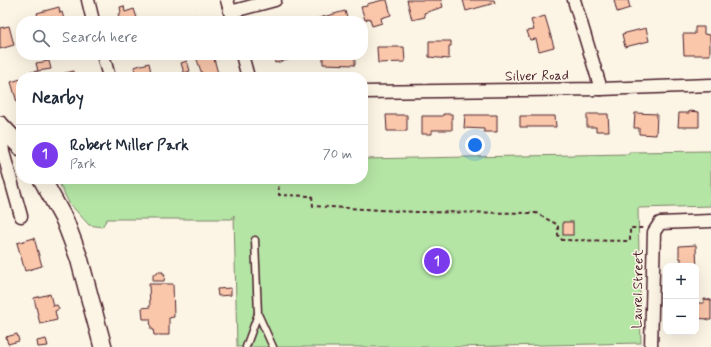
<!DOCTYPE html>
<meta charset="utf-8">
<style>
:root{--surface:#fff;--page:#f6f6f7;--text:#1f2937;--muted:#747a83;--line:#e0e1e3;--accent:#7c3aed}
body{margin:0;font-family:Mynerve,sans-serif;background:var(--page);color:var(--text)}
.controls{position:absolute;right:12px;bottom:12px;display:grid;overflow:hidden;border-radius:8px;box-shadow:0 4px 16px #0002}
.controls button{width:36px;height:36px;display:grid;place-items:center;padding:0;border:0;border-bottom:1px solid var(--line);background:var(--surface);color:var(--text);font:20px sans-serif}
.you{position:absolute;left:475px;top:145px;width:14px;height:14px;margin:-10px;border:3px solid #fff;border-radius:50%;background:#1a73e8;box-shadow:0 0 0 6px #1a73e833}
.badge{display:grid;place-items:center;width:26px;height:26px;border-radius:50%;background:var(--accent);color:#fff;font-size:13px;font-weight:700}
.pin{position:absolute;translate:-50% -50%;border:2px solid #fff;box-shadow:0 1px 4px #0006}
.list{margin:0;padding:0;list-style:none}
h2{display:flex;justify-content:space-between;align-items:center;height:52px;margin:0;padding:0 16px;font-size:17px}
h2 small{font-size:13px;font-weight:400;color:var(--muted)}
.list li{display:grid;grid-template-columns:26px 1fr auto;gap:12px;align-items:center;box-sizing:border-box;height:60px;padding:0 16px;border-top:1px solid var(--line)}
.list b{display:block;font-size:15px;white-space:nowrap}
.list p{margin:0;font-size:13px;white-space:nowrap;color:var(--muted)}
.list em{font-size:13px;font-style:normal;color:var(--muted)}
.icon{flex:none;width:22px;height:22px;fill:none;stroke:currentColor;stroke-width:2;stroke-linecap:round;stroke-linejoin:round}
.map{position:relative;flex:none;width:711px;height:347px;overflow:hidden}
.search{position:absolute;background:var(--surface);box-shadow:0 4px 16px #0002;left:16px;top:16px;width:352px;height:44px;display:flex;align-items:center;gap:10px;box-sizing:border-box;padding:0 14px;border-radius:16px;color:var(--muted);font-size:15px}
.panel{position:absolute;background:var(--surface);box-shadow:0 4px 16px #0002;left:16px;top:72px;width:352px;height:112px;border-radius:16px}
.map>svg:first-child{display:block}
.green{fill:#b4e5a5;stroke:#7f8268}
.building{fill:#fac7ab;stroke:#4a1f2b}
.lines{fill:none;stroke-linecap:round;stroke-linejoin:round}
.lane-casing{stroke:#4a1f2b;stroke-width:9}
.street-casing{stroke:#4a1f2b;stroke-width:15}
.secondary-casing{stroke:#4a1f2b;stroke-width:20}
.path{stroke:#4a1f2b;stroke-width:2;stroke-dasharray:4 3;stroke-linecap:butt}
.lane{stroke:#fcf5e5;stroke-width:6}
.street{stroke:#fcf5e5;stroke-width:12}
.secondary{stroke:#fcf5e5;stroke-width:17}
.labels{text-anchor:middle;stroke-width:3;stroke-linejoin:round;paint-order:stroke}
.street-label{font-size:14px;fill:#4a1f2b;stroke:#fcf5e5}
</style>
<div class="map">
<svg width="711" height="347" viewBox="0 0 711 347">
<rect width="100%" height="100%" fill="#fcf5e5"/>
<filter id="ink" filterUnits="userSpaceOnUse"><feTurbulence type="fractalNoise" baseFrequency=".025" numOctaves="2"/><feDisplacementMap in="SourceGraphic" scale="8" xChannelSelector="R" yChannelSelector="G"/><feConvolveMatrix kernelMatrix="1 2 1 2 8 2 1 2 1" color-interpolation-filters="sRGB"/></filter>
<g filter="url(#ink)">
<polygon class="green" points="711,151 711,206 638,208 641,343 454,347 237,347 234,215 232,219 107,219 102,227 89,225 69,203 57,179 363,179 363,159 629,154 629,152"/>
<g class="building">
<polygon points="383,0 387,0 391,15 381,18 382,23 372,26 370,18 365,20 361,7 367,6 367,4"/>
<polygon points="407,0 441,0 443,7 424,13 425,17 412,20"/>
<polygon points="463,0 494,0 495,3 466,11"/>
<polygon points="614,0 628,0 630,8 617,12"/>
<polygon points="124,6 125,12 134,9 137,18 127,21 120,21 118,14 121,13 120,7"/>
<polygon points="59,7 60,13 62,12 64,19 61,19 62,21 45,21 45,20 39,21 37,13"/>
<polygon points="345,11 348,21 312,21 312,20"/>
<polygon points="195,15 196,21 182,21 181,19"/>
<polygon points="545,16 554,47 539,51 536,39 530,40 527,31 534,30 531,20"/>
<polygon points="9,26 14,45 0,49 0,28"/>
<polygon points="695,27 704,27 704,34 710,35 710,55 684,55 683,34 695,34"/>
<polygon points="646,28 649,41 625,47 622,34"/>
<polygon points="429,41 451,41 451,46 449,46 449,59 429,57"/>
<polygon points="377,47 404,47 405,62 378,63"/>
<polygon points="54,55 71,55 55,60"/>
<polygon points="204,55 213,55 219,77 203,77 196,57"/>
<polygon points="273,55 291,55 292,59 275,63"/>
<polygon points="323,55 355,55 355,65 323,64"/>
<polygon points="49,61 51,69 38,71 36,63"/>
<polygon points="187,61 190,71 184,73 181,63"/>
<polygon points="149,63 152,77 136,77 134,67"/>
<polygon points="37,71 38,76 27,77 26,73"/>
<polygon points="74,71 75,77 62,77 61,74"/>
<polygon points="21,79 21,109 19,109 11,82"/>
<polygon points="689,111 699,112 699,127 678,127 679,113 689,113"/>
<polygon points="635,113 657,114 656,135 639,134 639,128 634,128"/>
<polygon points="443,114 452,114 452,130 432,130 432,134 422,134 422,116 443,116"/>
<polygon points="587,114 608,114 609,131 596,131 596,127 587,127"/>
<polygon points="386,115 407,115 407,131 387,131"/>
<polygon points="465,115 497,115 497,132 484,132 484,129 464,128"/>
<polygon points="520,116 555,116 556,127 520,127"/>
<rect x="563" y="222" width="10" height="13"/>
<polygon points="34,238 42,266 25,271 17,243"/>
<polygon points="696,245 697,277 696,277 696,266 681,266 681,258 679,258 679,246"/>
<polygon points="157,272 163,272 163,274 165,274 164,281 153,281 153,274 157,274"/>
<polygon points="149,284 173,284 174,317 169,318 169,335 154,335 153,329 151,329 150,319 143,319 142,308 150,307"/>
<polygon points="231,288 231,295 218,296 217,289"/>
<polygon points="50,294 53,306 57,305 59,309 55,311 57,320 40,324 34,298"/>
<polygon points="704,299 711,300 711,320 707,320 707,319 696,318 696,303 704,303"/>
<polygon points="17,334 19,341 8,344 6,337"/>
<polygon points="46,339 48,346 38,347 37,341"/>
</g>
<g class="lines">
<defs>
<g id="lane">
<polyline points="255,240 258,314 273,347"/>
<polyline points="246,347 258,314"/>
</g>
<g id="street">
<polyline points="88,0 93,21"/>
<polyline points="227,0 233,21"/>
<polyline points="574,0 601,89"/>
<polyline points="230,12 275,0"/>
<polyline points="103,55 109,77"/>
<polyline points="242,55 248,77"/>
<polyline points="363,92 601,89 711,85"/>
<polyline points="0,124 3,152 21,216"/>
<polyline points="651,347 654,232 660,223 711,221"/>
</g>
<g id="secondary">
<polyline points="0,125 21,147"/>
<polyline points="42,179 65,221 79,258 103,347"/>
</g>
</defs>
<use href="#lane" class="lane-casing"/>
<use href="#street" class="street-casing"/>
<use href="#secondary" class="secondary-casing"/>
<polyline class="path" points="278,179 279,195 312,196 313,206 415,212 536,213 558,225 558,235 562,240 630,241 630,228 643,228"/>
<use href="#lane" class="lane"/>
<use href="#street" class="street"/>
<use href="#secondary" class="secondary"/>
</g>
</g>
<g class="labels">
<g class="street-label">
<text transform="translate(537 75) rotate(-1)" y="5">Silver Road</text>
<text transform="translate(637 289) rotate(-89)" y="5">Laurel Street</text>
</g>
</g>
</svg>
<div class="controls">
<button>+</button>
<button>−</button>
</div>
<div class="you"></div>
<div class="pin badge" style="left:437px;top:261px">1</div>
<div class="search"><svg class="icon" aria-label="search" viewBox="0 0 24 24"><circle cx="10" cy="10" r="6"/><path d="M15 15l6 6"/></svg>Search here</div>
<section class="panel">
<h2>Nearby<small></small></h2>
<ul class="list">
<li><span class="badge">1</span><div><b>Robert Miller Park</b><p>Park</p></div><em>70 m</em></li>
</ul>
</section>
</div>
